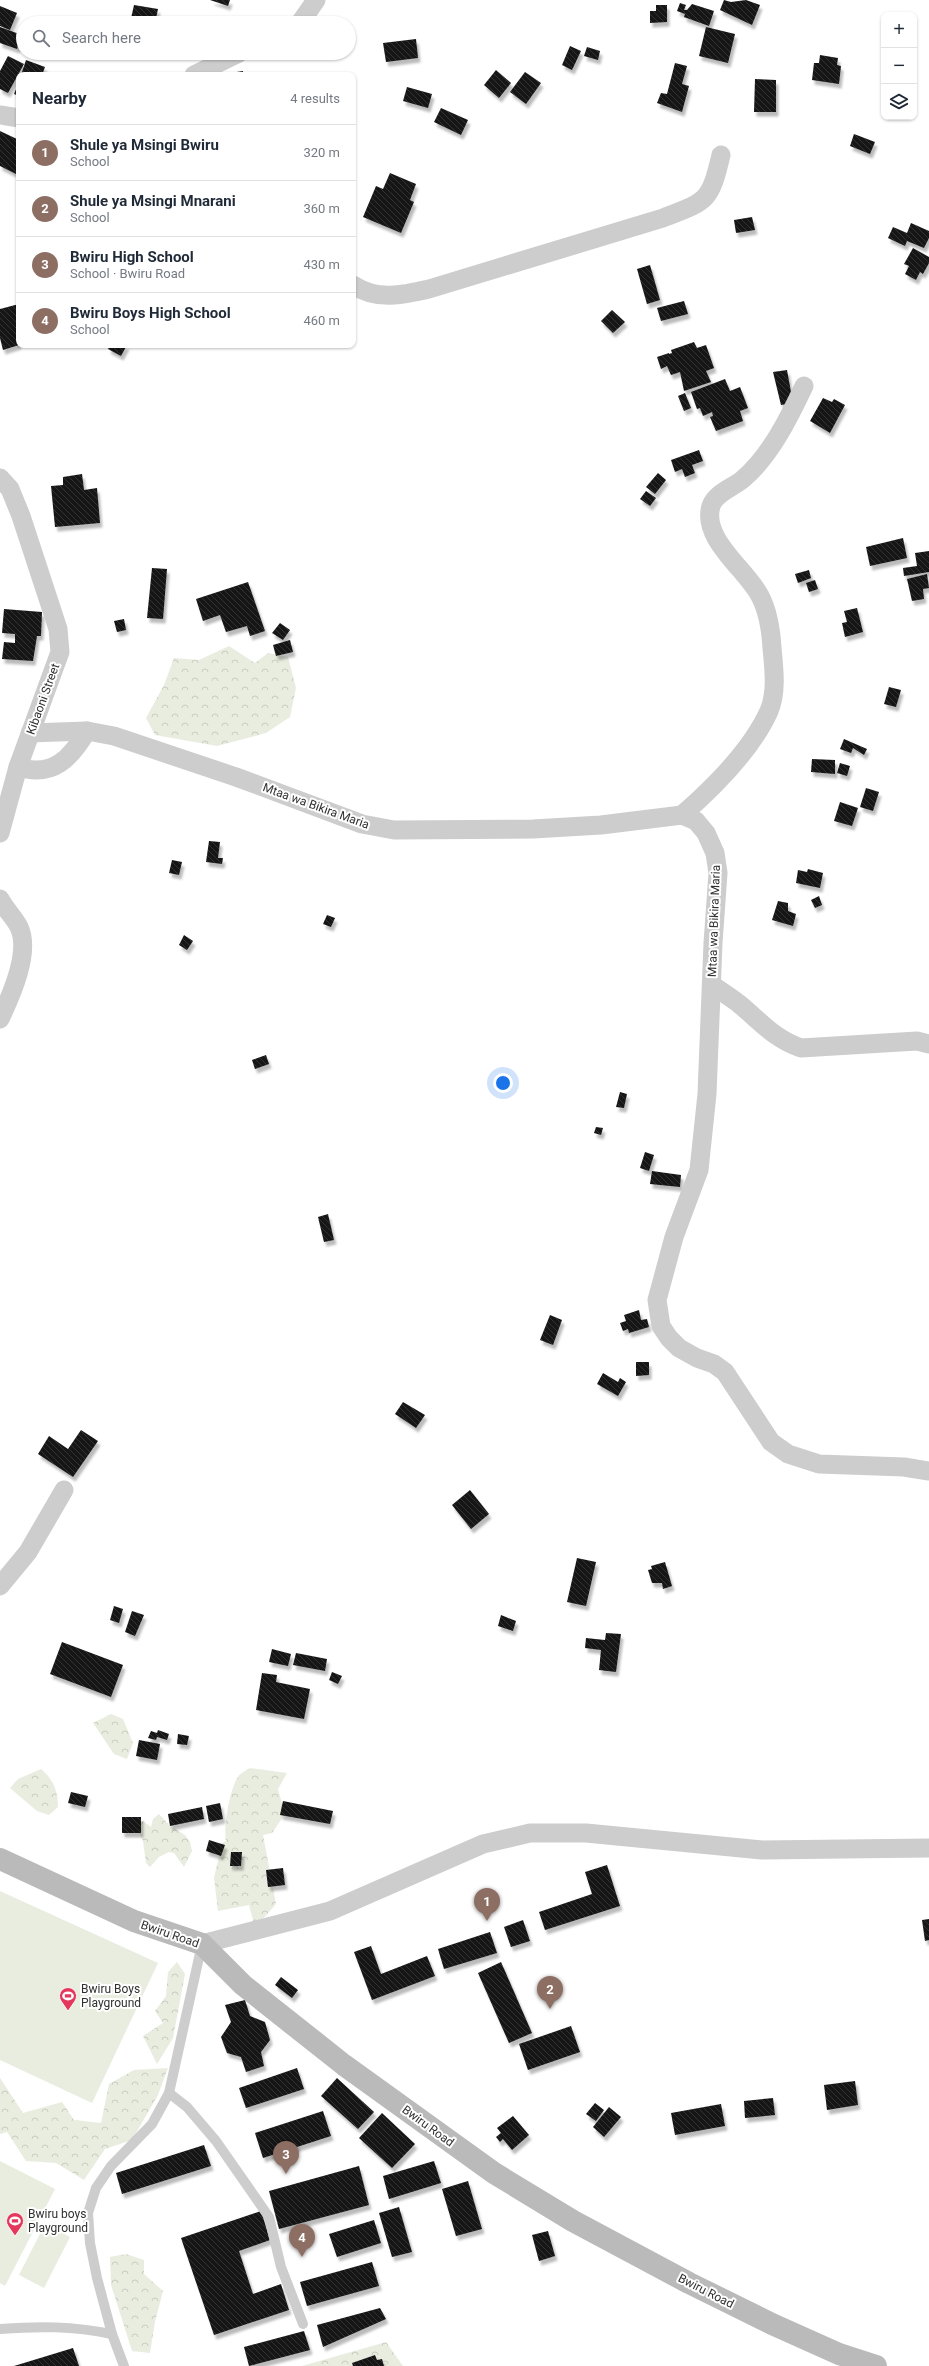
<!DOCTYPE html>
<meta charset="utf-8">
<style>
:root{--surface:#fff;--page:#f2f2f3;--text:#1f2937;--muted:#747a83;--line:#e0e1e3;--accent:#0f766e}
body{margin:0;font-family:Roboto,sans-serif;background:var(--page);color:var(--text)}
.controls{position:absolute;right:12px;top:12px;display:grid;overflow:hidden;border-radius:8px;box-shadow:0 1px 3px #0004}
.controls button{width:36px;height:36px;display:grid;place-items:center;padding:0;border:0;border-bottom:1px solid var(--line);background:var(--surface);color:var(--text);font:20px sans-serif}
.you{position:absolute;left:503px;top:1083px;width:14px;height:14px;margin:-10px;border:3px solid #fff;border-radius:50%;background:#1a73e8;box-shadow:0 0 0 6px #1a73e833}
.badge{display:grid;place-items:center;width:26px;height:26px;border-radius:50%;background:var(--accent);color:#fff;font-size:13px;font-weight:700}
.pin{position:absolute;translate:-50% -33px;filter:drop-shadow(0 1px 2px #0008)}
.pin::after{content:'';position:absolute;top:21px;width:14px;height:12px;background:inherit;clip-path:polygon(0 0,100% 0,50% 100%)}
.list{margin:0;padding:0;list-style:none}
h2{display:flex;justify-content:space-between;align-items:center;height:52px;margin:0;padding:0 16px;font-size:17px}
h2 small{font-size:13px;font-weight:400;color:var(--muted)}
.list li{display:grid;grid-template-columns:26px 1fr auto;gap:12px;align-items:center;box-sizing:border-box;height:56px;padding:0 16px;border-top:1px solid var(--line)}
.list b{display:block;font-size:15px;white-space:nowrap}
.list p{margin:0;font-size:13px;white-space:nowrap;color:var(--muted)}
.list em{font-size:13px;font-style:normal;color:var(--muted)}
.icon{flex:none;width:22px;height:22px;fill:none;stroke:currentColor;stroke-width:2;stroke-linecap:round;stroke-linejoin:round}
.map{position:relative;flex:none;width:929px;height:2366px;overflow:hidden}
.search{position:absolute;background:var(--surface);box-shadow:0 1px 3px #0004;left:16px;top:16px;width:340px;height:44px;display:flex;align-items:center;gap:10px;box-sizing:border-box;padding:0 14px;border-radius:22px;color:var(--muted);font-size:15px}
.panel{position:absolute;background:var(--surface);box-shadow:0 1px 3px #0004;left:16px;top:72px;width:340px;height:276px;border-radius:8px}
.map>svg:first-child{display:block}
.grass{fill:#e8eddf}
.forest{fill:url(#forest-crowns)}
.building{fill:url(#building-back-hatch);filter:url(#shadow)}
.lines{fill:none;stroke-linecap:round;stroke-linejoin:round}
.lane{stroke:#cdcdcd;stroke-width:10}
.street{stroke:#cdcdcd;stroke-width:19}
.secondary{stroke:#bababa;stroke-width:22}
.labels{text-anchor:middle;stroke-width:4;stroke-linejoin:round;paint-order:stroke}
.street-label{font-size:12px;fill:#303030;stroke:#fff}
.poi-label{font-size:12px;fill:#303030;stroke:#fff;text-anchor:start}
</style>
<div class="map">
<svg width="929" height="2366" viewBox="0 0 929 2366">
<defs>
<pattern id="forest-crowns" width="20" height="18" patternUnits="userSpaceOnUse"><rect width="20" height="18" fill="#e8eddf"/><path d="M2 6a3 3 0 1 1 6 0M12 15a3 3 0 1 1 6 0" fill="none" stroke="#c7ccc0"/></pattern>
<pattern id="building-back-hatch" width="6" height="6" patternUnits="userSpaceOnUse"><rect width="6" height="6" fill="#171717"/><path d="M-1 5l2 2M0 0l6 6M5-1l2 2" fill="none" stroke="#303030"/></pattern>
<filter id="shadow"><feDropShadow dx="2.5" dy="4.5" stdDeviation="1" flood-color="#0004"/></filter>
</defs>
<rect width="100%" height="100%" fill="#fff"/>
<g class="grass">
<polygon points="0,1891 158,1963 92,2103 0,2060"/>
<polygon points="0,2161 55,2189 5,2286 0,2283"/>
<polygon points="45,2224 70,2237 44,2288 19,2275"/>
</g>
<g class="forest">
<polygon points="229,646 255,663 268,653 288,657 296,688 290,717 266,733 217,746 155,735 146,718 164,685 174,658 199,660"/>
<polygon points="111,1714 123,1719 133,1743 127,1759 114,1754 93,1723"/>
<path d="M250,1768l37,5 -9,16 7,25 -13,19 -9,2 13,69 -21,24 -6,-23 -31,6 -4,-33 8,-35 4,-2c-3,-13 4,-53 12,-64 2,-4 9,-7 12,-9z"/>
<path d="M41,1769c12,10 17,22 17,38l-9,8 -12,-4 -27,-23 8,-9z"/>
<polygon points="159,1814 169,1825 185,1835 190,1842 192,1851 184,1867 174,1853 169,1852 159,1857 150,1867 146,1863 143,1841 135,1824 143,1821 151,1827 153,1819"/>
<polygon points="177,1962 185,1974 173,2038 157,2064 143,2036 163,2023 155,2011 166,1996 168,1972"/>
<polygon points="168,2068 158,2095 132,2140 105,2149 84,2180 56,2163 26,2161 7,2132 0,2134 0,2078 23,2113 62,2102 74,2120 101,2123 109,2084 134,2070"/>
<polygon points="126,2254 144,2260 144,2274 163,2291 155,2322 150,2353 132,2351 111,2285 110,2257"/>
<polygon points="386,2342 403,2366 302,2366"/>
</g>
<g class="building">
<polygon points="210,0 230,0 228,6"/>
<polygon points="724,0 731,2 746,0 760,5 752,25 720,10"/>
<polygon points="680,3 686,5 684,10 687,10 692,4 714,11 709,26 684,17 685,14 677,11"/>
<polygon points="134,5 158,9 155,23 130,23"/>
<polygon points="656,5 667,5 667,22 650,23 650,11 656,11"/>
<polygon points="0,6 17,13 10,30 0,26"/>
<polygon points="0,27 22,35 17,49 0,43"/>
<polygon points="706,27 735,34 728,63 699,56"/>
<polygon points="416,39 418,58 386,62 383,43"/>
<polygon points="570,46 581,51 572,70 562,65"/>
<polygon points="587,47 600,51 598,60 584,56"/>
<polygon points="820,55 838,58 837,65 841,66 839,84 812,80 814,63 819,63"/>
<polygon points="8,56 24,64 8,93 0,89 0,71"/>
<polygon points="26,60 45,67 42,75 21,75"/>
<polygon points="675,63 687,66 682,84 689,86 682,112 657,103 661,93 667,94"/>
<polygon points="496,70 511,83 499,98 484,85"/>
<polygon points="243,71 243,75 230,75 230,73"/>
<polygon points="525,72 541,83 526,104 510,92"/>
<polygon points="755,79 776,80 776,112 754,112"/>
<polygon points="19,82 19,96 14,94"/>
<polygon points="407,87 432,94 428,108 403,101"/>
<polygon points="441,108 468,120 461,135 434,122"/>
<polygon points="0,131 19,140 19,168 16,174 0,166"/>
<polygon points="854,134 875,142 870,154 850,146"/>
<polygon points="390,173 416,184 410,200 414,202 401,233 363,217 376,186 383,189"/>
<polygon points="752,217 755,230 736,233 734,220"/>
<polygon points="911,223 929,231 929,238 924,248 907,241 905,246 888,238 893,227 907,233"/>
<polygon points="913,248 929,257 929,263 923,274 920,272 916,280 905,274 909,266 904,264"/>
<polygon points="650,265 660,300 647,304 637,269"/>
<polygon points="684,301 688,314 661,321 657,308"/>
<polygon points="19,304 19,345 3,350 0,338 0,309"/>
<polygon points="612,310 625,322 613,333 601,321"/>
<polygon points="694,342 697,348 706,345 714,368 706,371 711,382 684,391 680,372 671,375 667,366 661,369 657,357 669,353 669,354 672,353 671,350"/>
<polygon points="110,345 127,345 121,356 108,349"/>
<polygon points="787,370 793,403 781,405 773,372"/>
<polygon points="725,379 730,391 740,387 748,408 740,411 743,421 716,431 710,417 713,416 712,412 703,416 700,408 697,409 691,392"/>
<polygon points="685,393 691,408 684,411 678,396"/>
<polygon points="823,398 832,402 834,399 845,405 830,433 810,421"/>
<polygon points="699,450 703,461 692,465 695,473 685,477 682,469 675,472 671,460"/>
<polygon points="658,473 666,480 655,494 646,487"/>
<polygon points="82,474 84,490 97,488 100,523 55,527 51,486 63,485 63,477"/>
<polygon points="646,491 656,498 650,506 640,499"/>
<polygon points="903,538 907,558 870,566 866,547"/>
<polygon points="929,551 929,572 904,576 903,568 917,566 915,553"/>
<polygon points="152,568 167,569 163,619 147,618"/>
<polygon points="809,570 811,578 798,583 795,574"/>
<polygon points="927,574 929,588 923,589 924,599 912,601 907,579"/>
<polygon points="815,580 818,589 809,592 806,583"/>
<polygon points="248,582 265,631 250,636 247,626 226,632 220,615 203,621 196,599"/>
<polygon points="857,608 863,632 845,637 842,623 847,622 844,611"/>
<polygon points="4,609 42,612 41,636 37,636 33,661 2,659 4,642 15,643 15,634 2,633"/>
<polygon points="124,619 126,630 117,632 114,621"/>
<polygon points="280,623 290,630 283,640 272,633"/>
<polygon points="290,640 293,652 276,656 273,645"/>
<polygon points="889,687 901,690 896,707 884,704"/>
<polygon points="844,739 867,749 864,755 853,748 851,753 840,749"/>
<polygon points="812,759 835,760 835,774 811,772"/>
<polygon points="840,763 850,766 847,776 837,773"/>
<polygon points="866,788 879,792 873,811 860,807"/>
<polygon points="840,802 858,808 852,826 834,821"/>
<polygon points="209,841 220,842 218,858 223,858 222,864 206,862"/>
<polygon points="172,860 182,862 179,875 169,873"/>
<polygon points="808,869 823,873 820,888 796,883 798,870 807,872"/>
<polygon points="819,896 822,905 815,908 811,900"/>
<polygon points="778,901 788,903 788,911 796,914 793,926 772,920"/>
<polygon points="327,915 335,918 331,927 323,924"/>
<polygon points="184,935 193,941 187,950 179,945"/>
<polygon points="266,1055 269,1064 255,1069 252,1060"/>
<polygon points="620,1092 627,1094 624,1108 616,1107"/>
<polygon points="596,1127 603,1128 601,1135 594,1133"/>
<polygon points="645,1152 654,1155 649,1171 640,1168"/>
<polygon points="652,1171 681,1175 680,1187 650,1184"/>
<polygon points="328,1214 334,1240 324,1242 318,1217"/>
<polygon points="639,1310 641,1320 647,1319 649,1327 629,1333 628,1329 623,1331 620,1323 626,1321 624,1315"/>
<polygon points="550,1315 562,1320 553,1345 540,1340"/>
<polygon points="636,1362 649,1362 649,1375 636,1376"/>
<polygon points="603,1373 618,1382 620,1378 626,1382 618,1396 597,1384"/>
<polygon points="403,1402 425,1415 416,1428 395,1414"/>
<polygon points="81,1430 98,1441 73,1477 38,1454 49,1436 68,1449"/>
<polygon points="470,1490 489,1514 471,1529 452,1505"/>
<polygon points="577,1558 596,1562 586,1606 567,1602"/>
<polygon points="665,1562 672,1586 663,1589 662,1583 652,1583 648,1570 652,1569 651,1566"/>
<polygon points="114,1606 123,1609 119,1623 110,1620"/>
<polygon points="132,1611 144,1615 135,1636 125,1632"/>
<polygon points="501,1615 516,1621 513,1631 498,1626"/>
<polygon points="606,1633 621,1634 616,1672 599,1670 601,1650 585,1648 586,1638 605,1640"/>
<polygon points="62,1642 123,1665 111,1697 50,1674"/>
<polygon points="272,1649 291,1654 288,1666 269,1662"/>
<polygon points="296,1653 327,1659 325,1671 293,1665"/>
<polygon points="332,1672 342,1676 338,1684 329,1680"/>
<polygon points="262,1673 277,1675 276,1682 310,1689 304,1719 256,1710"/>
<polygon points="158,1730 169,1734 167,1740 157,1737 156,1740 148,1738 151,1731 157,1733"/>
<polygon points="178,1734 189,1736 187,1745 177,1744"/>
<polygon points="139,1740 160,1744 157,1760 136,1756"/>
<polygon points="71,1792 88,1796 85,1807 68,1803"/>
<polygon points="283,1801 333,1811 330,1824 280,1815"/>
<polygon points="220,1803 223,1819 209,1822 206,1806"/>
<polygon points="202,1807 204,1819 170,1826 168,1814"/>
<rect x="122" y="1817" width="19" height="16"/>
<polygon points="209,1840 225,1845 221,1856 206,1851"/>
<polygon points="231,1852 242,1852 241,1866 230,1866"/>
<polygon points="607,1865 620,1906 545,1930 539,1912 592,1894 585,1872"/>
<polygon points="283,1868 285,1885 268,1887 266,1870"/>
<polygon points="929,1919 929,1940 925,1941 922,1920"/>
<polygon points="523,1920 530,1941 511,1947 504,1927"/>
<polygon points="490,1932 497,1953 444,1969 438,1949"/>
<polygon points="371,1946 381,1974 427,1956 435,1976 372,2000 354,1952"/>
<polygon points="501,1962 532,2033 509,2043 478,1973"/>
<polygon points="281,1977 298,1990 292,1998 275,1985"/>
<polygon points="245,2000 250,2016 265,2022 270,2040 261,2052 264,2066 246,2072 241,2057 227,2053 221,2037 231,2022 225,2005"/>
<polygon points="571,2026 580,2052 528,2070 519,2044"/>
<polygon points="297,2068 304,2089 246,2108 239,2088"/>
<polygon points="337,2078 374,2112 358,2129 321,2096"/>
<polygon points="855,2081 858,2105 827,2110 824,2085"/>
<polygon points="773,2098 775,2115 745,2118 744,2101"/>
<polygon points="595,2103 604,2110 596,2121 586,2114"/>
<polygon points="721,2104 725,2126 675,2135 671,2113"/>
<polygon points="609,2107 621,2117 604,2137 593,2127"/>
<polygon points="323,2111 331,2136 263,2158 255,2133"/>
<polygon points="382,2113 415,2144 392,2168 359,2138"/>
<polygon points="513,2116 529,2135 512,2150 503,2139 500,2142 496,2137 501,2133 497,2128"/>
<polygon points="204,2145 211,2166 122,2194 116,2173"/>
<polygon points="434,2161 441,2183 389,2199 383,2176"/>
<polygon points="359,2166 369,2205 279,2229 269,2191"/>
<polygon points="468,2181 482,2229 456,2236 442,2189"/>
<polygon points="399,2207 412,2252 392,2257 379,2213"/>
<polygon points="261,2211 270,2240 239,2251 253,2294 281,2284 289,2310 214,2335 181,2238"/>
<polygon points="374,2220 381,2243 337,2257 329,2234"/>
<polygon points="548,2231 555,2256 539,2261 532,2235"/>
<polygon points="372,2262 379,2286 307,2306 300,2282"/>
<polygon points="380,2308 386,2319 323,2347 317,2325"/>
<polygon points="304,2331 310,2350 249,2366 244,2347"/>
<polygon points="73,2348 79,2366 14,2366"/>
<polygon points="375,2355 377,2360 382,2359 384,2366 353,2366 352,2363"/>
</g>
<g class="lines">
<g class="lane">
<polyline points="169,2093 187,2107 216,2141 269,2217 281,2267 303,2324"/>
<path d="M0,2329c40,-3 72,-3 112,5"/>
<polyline points="124,2366 112,2334 97,2278 90,2243 88,2213 96,2188 111,2166 152,2124 169,2093 202,1944"/>
</g>
<g class="street">
<polyline points="300,23 316,0"/>
<polyline points="194,75 239,53"/>
<polyline points="0,115 19,118"/>
<path d="M353,285c24,16 50,10 76,4l234,-71c44,-17 47,-16 58,-63"/>
<polyline points="0,478 10,489 21,516 58,629 60,652 18,767 0,833"/>
<polyline points="30,733 87,731 114,736 236,777 362,824 394,830 533,829 601,825 682,815 696,821 706,833 715,853 718,873 713,943 707,1094 699,1170 674,1237 657,1300 661,1326 669,1338 679,1348 697,1358 714,1364 725,1372 771,1442 788,1454 819,1464 904,1467 929,1471"/>
<path d="M18,767c35,11 53,-9 69,-36"/>
<path d="M682,815c31,-27 70,-66 87,-104 8,-19 5,-42 3,-63 -1,-17 -4,-37 -12,-52 -13,-26 -59,-57 -49,-90 4,-13 23,-19 32,-27 27,-23 46,-61 61,-93"/>
<path d="M0,899c5,10 14,18 19,28 12,25 -8,69 -19,92"/>
<path d="M712,985c9,6 18,12 26,18 21,17 36,36 63,45l116,-7 12,3"/>
<polyline points="0,1586 28,1552 64,1490"/>
<polyline points="202,1944 330,1911 483,1844 530,1833 586,1833 762,1850 929,1848"/>
</g>
<polyline class="secondary" points="0,1859 134,1921 202,1944 243,1985 344,2065 494,2173 573,2221 689,2283 772,2324 839,2354 876,2366"/>
</g>
<defs>
<symbol id="stadium-pin" viewBox="-11 -11 22 30"><path d="M0 17L-7.5 6A9.5 9.5 0 1 1 7.5 6Z" fill="#e3375c" stroke="#fff"/><path d="M0-5a6.5 5 0 1 0 0 10a6.5 5 0 1 0 0-10ZM-3.5-1.8h7v3.6h-7Z" fill="#fff"/></symbol>
</defs>
<g fill-rule="evenodd">
<use href="#stadium-pin" x="58" y="1986" width="20" height="27"/>
<use href="#stadium-pin" x="5" y="2211" width="20" height="27"/>
</g>
<g class="labels">
<g class="street-label">
<text transform="translate(43 699) rotate(-70)" y="4">Kibaoni Street</text>
<text transform="translate(316 806) rotate(20)" y="4">Mtaa wa Bikira Maria</text>
<text transform="translate(714 921) rotate(-88)" y="4">Mtaa wa Bikira Maria</text>
<text transform="translate(170 1934) rotate(19)" y="4">Bwiru Road</text>
<text transform="translate(428 2126) rotate(36)" y="4">Bwiru Road</text>
<text transform="translate(706 2291) rotate(27)" y="4">Bwiru Road</text>
</g>
<g class="poi-label">
<text x="81" y="1993">Bwiru Boys<tspan x="81" dy="14">Playground</tspan></text>
<text x="28" y="2218">Bwiru boys<tspan x="28" dy="14">Playground</tspan></text>
</g>
</g>
</svg>
<div class="controls">
<button>+</button>
<button>−</button>
<button><svg class="icon" aria-label="layers" viewBox="0 0 24 24"><path d="M12 4l9 5-9 5-9-5zM3 14l9 5 9-5"/></svg></button>
</div>
<div class="you"></div>
<div class="pin badge" style="left:487px;top:1921px;background:#8d6e63">1</div>
<div class="pin badge" style="left:550px;top:2009px;background:#8d6e63">2</div>
<div class="pin badge" style="left:286px;top:2174px;background:#8d6e63">3</div>
<div class="pin badge" style="left:302px;top:2257px;background:#8d6e63">4</div>
<div class="search"><svg class="icon" aria-label="search" viewBox="0 0 24 24"><circle cx="10" cy="10" r="6"/><path d="M15 15l6 6"/></svg>Search here</div>
<section class="panel">
<h2>Nearby<small>4 results</small></h2>
<ul class="list">
<li><span class="badge" style="background:#8d6e63">1</span><div><b>Shule ya Msingi Bwiru</b><p>School</p></div><em>320 m</em></li>
<li><span class="badge" style="background:#8d6e63">2</span><div><b>Shule ya Msingi Mnarani</b><p>School</p></div><em>360 m</em></li>
<li><span class="badge" style="background:#8d6e63">3</span><div><b>Bwiru High School</b><p>School · Bwiru Road</p></div><em>430 m</em></li>
<li><span class="badge" style="background:#8d6e63">4</span><div><b>Bwiru Boys High School</b><p>School</p></div><em>460 m</em></li>
</ul>
</section>
</div>
